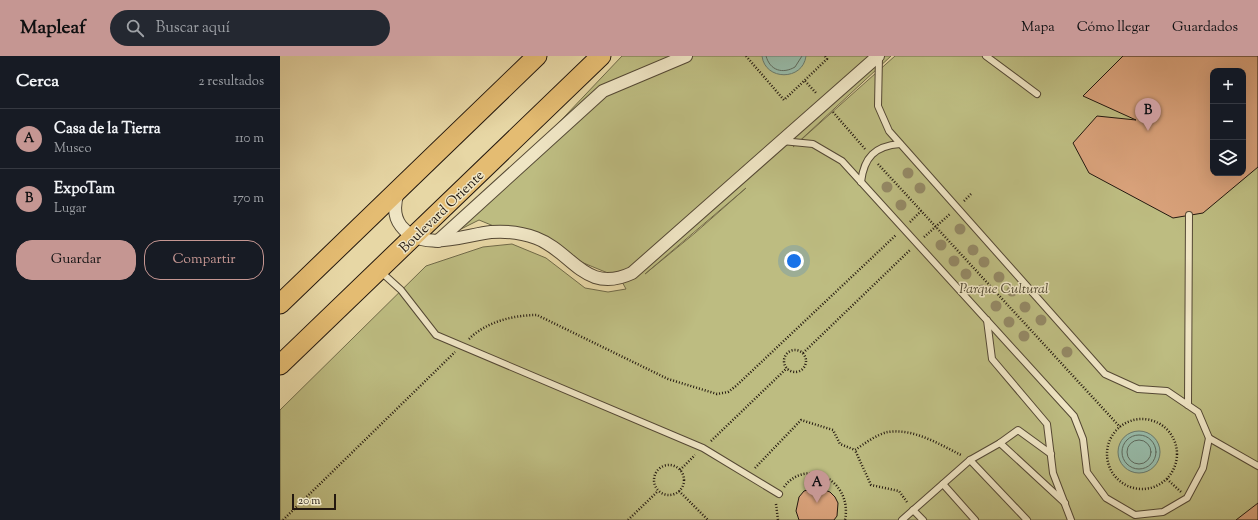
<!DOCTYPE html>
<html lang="es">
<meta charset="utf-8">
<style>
:root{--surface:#171b24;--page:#242831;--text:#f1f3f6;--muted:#9ea1a6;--line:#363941;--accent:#c59692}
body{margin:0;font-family:"Sorts Mill Goudy",serif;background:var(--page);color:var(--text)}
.controls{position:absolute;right:12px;top:12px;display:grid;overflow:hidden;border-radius:8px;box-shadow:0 4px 16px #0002}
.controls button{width:36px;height:36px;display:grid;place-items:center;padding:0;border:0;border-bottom:1px solid var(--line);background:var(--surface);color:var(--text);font:20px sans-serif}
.scale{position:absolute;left:12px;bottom:10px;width:44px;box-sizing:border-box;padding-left:4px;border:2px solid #23180f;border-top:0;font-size:11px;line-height:14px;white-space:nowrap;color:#23180f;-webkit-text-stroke:3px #efe5c4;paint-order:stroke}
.you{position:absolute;left:514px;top:205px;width:14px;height:14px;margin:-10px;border:3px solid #fff;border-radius:50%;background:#1a73e8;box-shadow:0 0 0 6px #1a73e833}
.badge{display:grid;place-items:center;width:26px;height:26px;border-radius:50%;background:var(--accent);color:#111;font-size:13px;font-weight:700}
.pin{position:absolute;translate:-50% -33px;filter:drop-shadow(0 1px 2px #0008)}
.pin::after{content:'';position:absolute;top:21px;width:14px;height:12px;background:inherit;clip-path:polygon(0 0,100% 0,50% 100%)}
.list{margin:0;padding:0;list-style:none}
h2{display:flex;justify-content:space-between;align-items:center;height:52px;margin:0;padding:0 16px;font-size:17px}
h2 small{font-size:13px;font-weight:400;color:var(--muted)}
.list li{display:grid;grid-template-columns:26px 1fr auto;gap:12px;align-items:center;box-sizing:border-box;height:60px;padding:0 16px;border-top:1px solid var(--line)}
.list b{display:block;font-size:15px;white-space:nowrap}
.list p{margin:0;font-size:13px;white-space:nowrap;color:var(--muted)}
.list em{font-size:13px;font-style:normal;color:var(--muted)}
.actions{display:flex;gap:8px;padding:12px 16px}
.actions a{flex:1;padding:9px 0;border:1px solid var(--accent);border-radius:16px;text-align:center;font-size:14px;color:var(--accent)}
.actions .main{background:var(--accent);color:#111}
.icon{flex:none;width:22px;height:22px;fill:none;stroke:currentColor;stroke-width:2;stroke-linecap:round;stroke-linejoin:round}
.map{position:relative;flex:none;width:978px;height:464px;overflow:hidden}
header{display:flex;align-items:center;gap:24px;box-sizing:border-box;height:56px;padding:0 20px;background:var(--accent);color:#111}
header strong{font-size:19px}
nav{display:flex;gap:22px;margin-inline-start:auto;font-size:14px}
.search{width:280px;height:36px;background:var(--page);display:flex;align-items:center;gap:10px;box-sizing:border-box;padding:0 14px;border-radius:22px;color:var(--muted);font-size:15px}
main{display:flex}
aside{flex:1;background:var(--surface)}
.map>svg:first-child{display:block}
.green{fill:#bdbc81;stroke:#706a48;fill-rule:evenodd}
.water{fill:#97baa8;stroke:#69796b}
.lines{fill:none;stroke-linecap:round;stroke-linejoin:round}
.shore{stroke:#5d695c;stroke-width:1}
.building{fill:#d8a17a;stroke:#23180f;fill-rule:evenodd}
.lane-casing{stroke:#544834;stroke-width:8}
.street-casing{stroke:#544834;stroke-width:14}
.primary-casing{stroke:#23180f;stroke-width:21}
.path{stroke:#23180f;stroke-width:2.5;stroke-dasharray:1 2;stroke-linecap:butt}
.lane{stroke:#efe5c4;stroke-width:6}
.street{stroke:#efe5c4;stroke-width:12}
.primary{stroke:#e4bc72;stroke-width:19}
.tree{fill:#948965}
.labels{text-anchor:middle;stroke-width:3;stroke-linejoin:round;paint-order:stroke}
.street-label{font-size:14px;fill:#23180f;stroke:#efe5c4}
.park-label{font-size:14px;font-style:italic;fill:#514931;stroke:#efe5c4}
</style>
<header>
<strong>Mapleaf</strong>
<div class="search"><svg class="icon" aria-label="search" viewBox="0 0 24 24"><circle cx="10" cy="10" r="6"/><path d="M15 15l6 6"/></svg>Buscar aquí</div>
<nav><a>Mapa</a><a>Cómo llegar</a><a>Guardados</a></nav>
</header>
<main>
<aside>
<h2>Cerca<small>2 resultados</small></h2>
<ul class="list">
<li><span class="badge">A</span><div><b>Casa de la Tierra</b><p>Museo</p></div><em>110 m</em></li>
<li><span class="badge">B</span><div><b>ExpoTam</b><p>Lugar</p></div><em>170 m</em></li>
</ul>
<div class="actions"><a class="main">Guardar</a><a>Compartir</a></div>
</aside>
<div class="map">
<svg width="978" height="464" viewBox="0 0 978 464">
<rect width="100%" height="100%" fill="#e7d7a5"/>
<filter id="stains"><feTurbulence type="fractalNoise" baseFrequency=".005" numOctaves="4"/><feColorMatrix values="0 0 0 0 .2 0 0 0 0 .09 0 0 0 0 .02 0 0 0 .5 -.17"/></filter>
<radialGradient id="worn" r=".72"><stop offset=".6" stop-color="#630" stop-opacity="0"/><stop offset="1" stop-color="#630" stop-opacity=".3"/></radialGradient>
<path class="green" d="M342,0h269l-98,91 102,-91h363v464h-978v-110l146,-144 57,-19 29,-3 34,14 39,30 23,4 18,-3 -6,-11 -141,-58 -24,12zM933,15h30v102h-30zM466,132l-51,45 -50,41z"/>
<g class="water">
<path d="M482,0h44c-3,25 -41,25 -44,0z"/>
<circle cx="859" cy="396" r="21"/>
</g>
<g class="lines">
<g class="shore">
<path d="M486,0c4,15 17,18 29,11l7,-11"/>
<circle cx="859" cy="396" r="17"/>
<circle cx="859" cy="396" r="12"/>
</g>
</g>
<g class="building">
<path d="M843,0h135v111l-55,46 -30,5 -84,-45 -16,-30 24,-27 39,4 -53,-24zM933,15h30v102h-30z"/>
<polygon points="537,431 550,436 555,441 558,447 557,460 554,464 519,464 516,455 519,441 524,435"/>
<polygon points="978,447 978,464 956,464"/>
</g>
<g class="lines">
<defs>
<g id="lane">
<polyline points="706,0 757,38"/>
<polyline points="502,85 533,88 562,105 794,360 803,383 807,416 826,442 855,459 883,456 907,442 923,412 929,382 918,356 887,335 858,333 825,318 609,75 598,50 599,0"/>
<path d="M581,126c3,-25 14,-36 39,-38"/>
<polyline points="100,215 121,234 156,279 423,392 499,438"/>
<polyline points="707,264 712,303 767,368 773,417 791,464"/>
<polyline points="908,349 909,159"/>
<polyline points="929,382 978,410"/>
<polyline points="720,387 785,447"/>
<polyline points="690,404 747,464"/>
<polyline points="663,428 695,464"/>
<polyline points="633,454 643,464"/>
<polyline points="622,464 690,404 720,387 738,374 771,398"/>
</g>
<g id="street">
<path d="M118,136c-4,12 -5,24 3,34 21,27 63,9 90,6 14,-1 32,1 45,6 37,14 49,57 96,35l246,-217"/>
<polyline points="158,185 323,35 406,0"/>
</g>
<g id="primary">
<polyline points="0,248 257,0"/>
<polyline points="0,309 321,0"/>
</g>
</defs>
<use href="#lane" class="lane-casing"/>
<use href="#street" class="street-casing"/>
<use href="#primary" class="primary-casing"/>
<g class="path">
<polyline points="466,0 504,44 547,3 545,0"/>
<polyline points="525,25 537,38"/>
<polyline points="553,56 585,93"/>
<polyline points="598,108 840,371"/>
<polyline points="684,145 691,138"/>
<polyline points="630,166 641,155"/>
<polyline points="644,181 670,158"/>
<path d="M189,283c17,-17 44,-24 68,-24l131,64 49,15 11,-2 8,-6 160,-151"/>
<circle cx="515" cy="305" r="11"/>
<polyline points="523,297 630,194"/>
<circle cx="862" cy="398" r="35"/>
<polyline points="431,385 507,312"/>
<circle cx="389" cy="424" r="15"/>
<polyline points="475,412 521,364 553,374 560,388 575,394"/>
<polyline points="400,414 415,399"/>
<polyline points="887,423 901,436"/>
<path d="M504,431c22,-30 69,-7 61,33"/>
<polyline points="399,435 428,464"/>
<path d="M627,446l-8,-11 -28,-6 -16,-35c9,-6 22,-16 33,-18 25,-4 51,12 73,23"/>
<polyline points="496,448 498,464"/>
<polyline points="3,464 175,296"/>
<polyline points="348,464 378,435"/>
</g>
<use href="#lane" class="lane"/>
<use href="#street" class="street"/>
<use href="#primary" class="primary"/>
</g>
<g class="tree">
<circle cx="628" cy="117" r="5.5"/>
<circle cx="607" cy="131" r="5.5"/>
<circle cx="640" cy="132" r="5.5"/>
<circle cx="621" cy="149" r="5.5"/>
<circle cx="680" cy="173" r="5.5"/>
<circle cx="661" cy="189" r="5.5"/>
<circle cx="693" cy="194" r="5.5"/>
<circle cx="674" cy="205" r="5.5"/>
<circle cx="704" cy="206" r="5.5"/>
<circle cx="686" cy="218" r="5.5"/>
<circle cx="719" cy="221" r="5.5"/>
<circle cx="702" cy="234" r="5.5"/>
<circle cx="732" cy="235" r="5.5"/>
<circle cx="716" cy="250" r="5.5"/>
<circle cx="745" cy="251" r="5.5"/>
<circle cx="761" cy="264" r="5.5"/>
<circle cx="729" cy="266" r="5.5"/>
<circle cx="744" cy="280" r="5.5"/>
<circle cx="787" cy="296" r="5.5"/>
</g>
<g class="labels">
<g class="street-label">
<text transform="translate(161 155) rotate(-44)" y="5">Boulevard Oriente</text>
</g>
<g class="park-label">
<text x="724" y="237">Parque Cultural</text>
</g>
</g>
<rect width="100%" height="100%" filter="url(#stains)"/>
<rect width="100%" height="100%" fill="url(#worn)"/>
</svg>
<div class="controls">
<button>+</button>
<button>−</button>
<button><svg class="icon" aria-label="layers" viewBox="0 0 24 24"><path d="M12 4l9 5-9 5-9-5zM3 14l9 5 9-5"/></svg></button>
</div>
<div class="scale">20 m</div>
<div class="you"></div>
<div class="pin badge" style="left:537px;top:447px">A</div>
<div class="pin badge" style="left:868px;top:75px">B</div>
</div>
</main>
